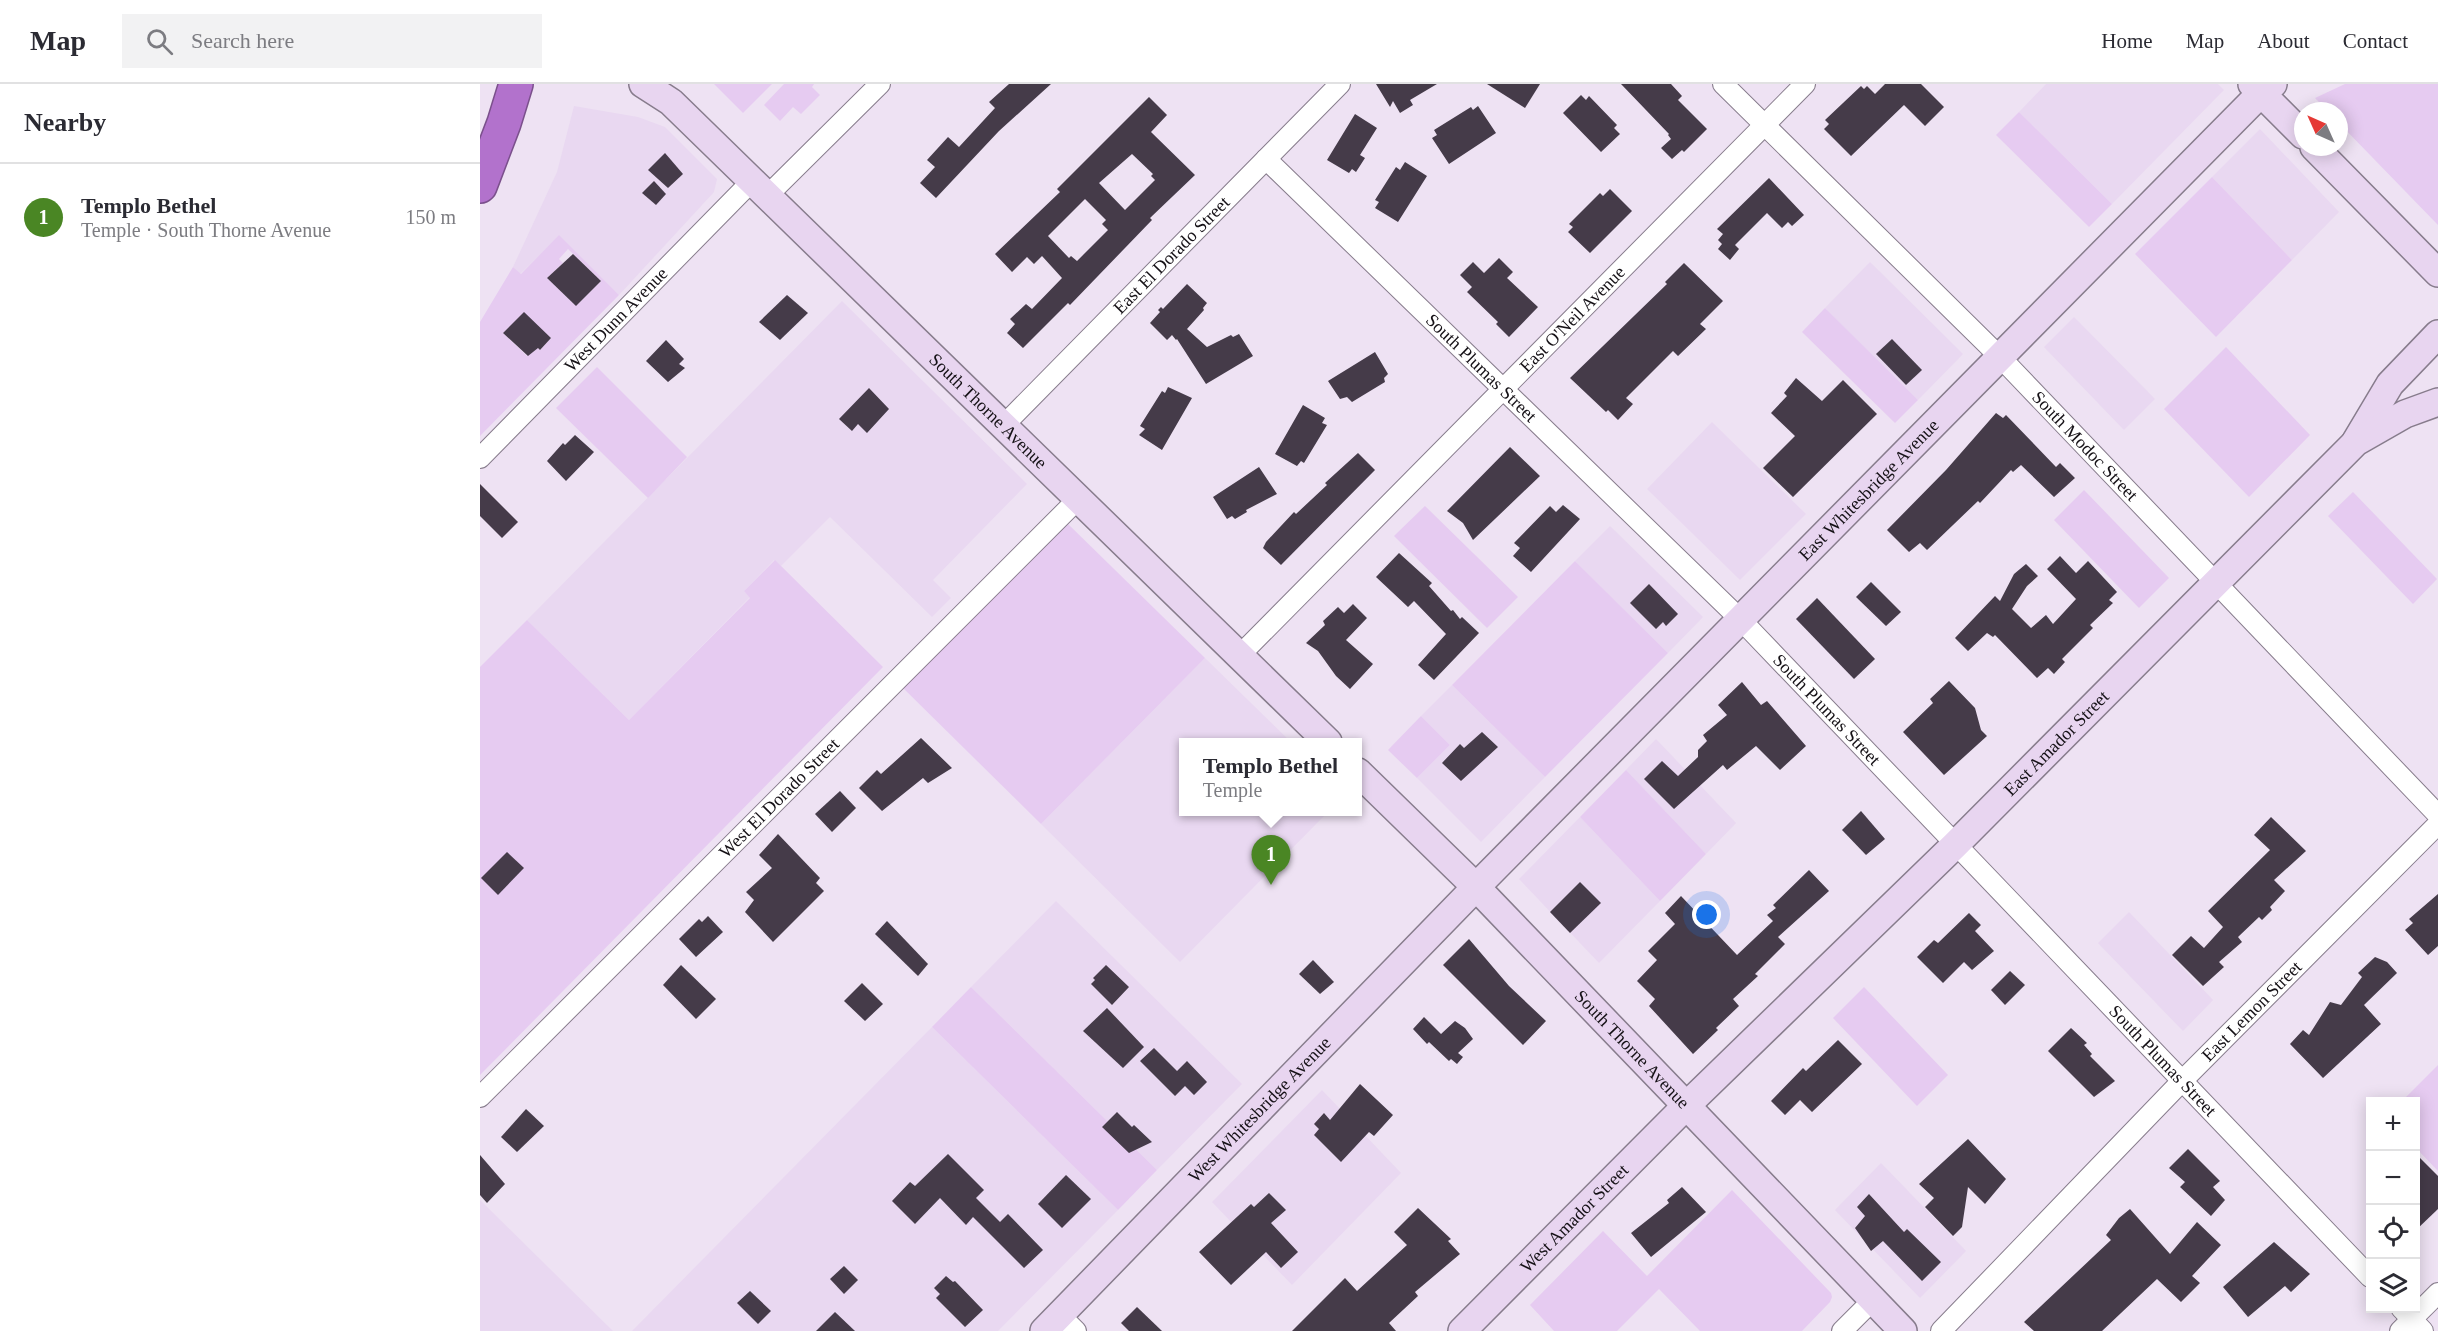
<!DOCTYPE html>
<meta charset="utf-8">
<style>
:root{--surface:#fff;--page:#f2f2f3;--text:#2b2b33;--muted:#7c7c81;--line:#e1e1e2;--accent:#4a8624}
body{margin:0;font-family:Georgia,serif;background:var(--page);color:var(--text)}
.controls{position:absolute;right:18px;bottom:18px;display:grid;overflow:hidden;border-radius:0px;box-shadow:0 3px 15px #0003}
.controls button{width:54px;height:54px;display:grid;place-items:center;padding:0;border:0;border-bottom:2px solid var(--line);background:var(--surface);color:var(--text);font:30px sans-serif}
.compass{position:absolute;left:1814px;top:18px;width:54px;height:54px;border-radius:50%;background:var(--surface);box-shadow:0 3px 15px #0003;rotate:315deg}
.you{position:absolute;left:1227px;top:831px;width:21px;height:21px;margin:-15px;border:4px solid #fff;border-radius:50%;background:#1a73e8;box-shadow:0 0 0 9px #1a73e833}
.badge{display:grid;place-items:center;width:39px;height:39px;border-radius:50%;background:var(--accent);color:#fff;font-size:20px;font-weight:700}
.pin{position:absolute;translate:-50% -50px;filter:drop-shadow(0 2px 3px #0008)}
.pin::after{content:'';position:absolute;top:32px;width:21px;height:18px;background:inherit;clip-path:polygon(0 0,100% 0,50% 100%)}
.popup{position:absolute;left:699px;top:654px;width:183px;height:78px;box-sizing:border-box;display:grid;place-content:center;border-radius:0px;background:var(--surface);filter:drop-shadow(0 2px 4px #0005);font-size:20px;white-space:nowrap;color:var(--muted)}
.popup b{font-size:22px;color:var(--text)}
.popup::after{content:'';position:absolute;left:50%;top:100%;margin-left:-12px;border:12px solid transparent;border-top-color:var(--surface)}
.list{margin:0;padding:0;list-style:none}
h2{display:flex;justify-content:space-between;align-items:center;height:78px;margin:0;padding:0 24px;font-size:26px}
h2 small{font-size:20px;font-weight:400;color:var(--muted)}
.list li{display:grid;grid-template-columns:39px 1fr auto;gap:18px;align-items:center;box-sizing:border-box;height:108px;padding:0 24px;border-top:2px solid var(--line)}
.list b{display:block;font-size:22px;white-space:nowrap}
.list p{margin:0;font-size:20px;white-space:nowrap;color:var(--muted)}
.list em{font-size:20px;font-style:normal;color:var(--muted)}
.icon{flex:none;width:33px;height:33px;fill:none;stroke:currentColor;stroke-width:2;stroke-linecap:round;stroke-linejoin:round}
.map{position:relative;flex:none;width:1958px;height:1247px;overflow:hidden}
header{display:flex;align-items:center;gap:36px;box-sizing:border-box;height:84px;padding:0 30px;background:var(--surface);border-bottom:2px solid var(--line)}
header strong{font-size:28px}
nav{display:flex;gap:33px;margin-inline-start:auto;font-size:21px}
.search{width:420px;height:54px;background:var(--page);display:flex;align-items:center;gap:15px;box-sizing:border-box;padding:0 21px;border-radius:0px;color:var(--muted);font-size:22px}
main{display:flex}
aside{flex:1;background:var(--surface)}
.map>svg:first-child{display:block}
.built{fill:#e9d8f1}
.green{fill:#e6cbf1;fill-rule:evenodd}
.building{fill:#453b49;fill-rule:evenodd}
.lines{fill:none;stroke-linecap:round;stroke-linejoin:round}
.street-casing{stroke:#877c8c;stroke-width:22}
.secondary-casing{stroke:#877c8c;stroke-width:30}
.highway-casing{stroke:#7b508c;stroke-width:36}
.street{stroke:#fff;stroke-width:20}
.secondary{stroke:#e8d5f0;stroke-width:27}
.highway{stroke:#b272cc;stroke-width:33}
.labels{text-anchor:middle;stroke-width:6;stroke-linejoin:round;paint-order:stroke}
.street-label{font-size:18px;fill:#151116;stroke:#eee2f3}
</style>
<header>
<strong>Map</strong>
<div class="search"><svg class="icon" aria-label="search" viewBox="0 0 24 24"><circle cx="10" cy="10" r="6"/><path d="M15 15l6 6"/></svg>Search here</div>
<nav><a>Home</a><a>Map</a><a>About</a><a>Contact</a></nav>
</header>
<main>
<aside>
<h2>Nearby<small></small></h2>
<ul class="list">
<li><span class="badge">1</span><div><b>Templo Bethel</b><p>Temple · South Thorne Avenue</p></div><em>150 m</em></li>
</ul>
</aside>
<div class="map">
<svg width="1958" height="1247" viewBox="0 0 1958 1247">
<rect width="100%" height="100%" fill="#eee2f3"/>
<g class="built">
<polygon points="1566,0 1738,0 1744,6 1632,120 1539,28"/>
<polygon points="94,22 158,33 185,43 237,95 234,108 139,211 79,152 40,190 33,183 77,88"/>
<polygon points="1780,45 1859,128 1812,176 1732,93"/>
<polygon points="1390,178 1483,270 1438,316 1345,224"/>
<polygon points="362,217 547,400 453,496 471,514 452,533 350,433 301,482 294,476 264,507 270,513 149,636 47,536"/>
<polygon points="1594,233 1675,315 1644,346 1564,263"/>
<polygon points="1232,338 1326,430 1260,496 1167,405"/>
<polygon points="1130,442 1223,533 1188,569 1095,477"/>
<polygon points="725,574 811,658 704,658 704,728 848,728 700,878 561,740"/>
<polygon points="972,601 1065,693 1001,758 937,694 970,661 941,632"/>
<polygon points="1176,655 1256,739 1226,770 1146,686"/>
<polygon points="1100,733 1180,817 1119,879 1039,795"/>
<polygon points="576,817 762,1000 677,1086 491,903"/>
<polygon points="1649,828 1733,916 1703,947 1618,859"/>
<polygon points="452,943 638,1126 518,1247 152,1247"/>
<polygon points="842,1006 921,1089 812,1201 732,1118"/>
<polygon points="1401,1079 1486,1167 1440,1214 1355,1126"/>
<polygon points="0,1116 133,1247 0,1247"/>
</g>
<g class="green">
<polygon points="234,0 292,0 263,29"/>
<polygon points="304,0 334,0 332,3 340,11 321,30 313,23 300,37 284,21"/>
<polygon points="1865,0 1958,0 1958,141 1859,39 1859,27 1848,27 1835,14"/>
<polygon points="1539,28 1632,120 1609,143 1516,51"/>
<polygon points="1732,93 1812,176 1736,253 1655,170"/>
<path d="M79,151l60,60 -139,141v-114l33,-55 8,7zM88,165l33,32 -23,23h-4l-27,-26 16,-15 -4,-4zM44,229l27,25 -11,12 -2,-2 -11,8 -24,-23z"/>
<polygon points="1345,224 1438,316 1415,339 1322,248"/>
<polygon points="1746,263 1830,351 1769,413 1684,325"/>
<polygon points="117,283 207,373 168,414 76,324"/>
<polygon points="1604,406 1689,494 1659,524 1574,436"/>
<polygon points="1873,408 1957,495 1933,520 1848,432"/>
<polygon points="945,422 1038,513 1007,544 914,452"/>
<polygon points="586,438 725,574 561,740 421,602"/>
<polygon points="295,476 403,583 0,991 0,583 47,536 149,636 270,514 264,507"/>
<polygon points="1095,477 1188,569 1065,693 972,601"/>
<polygon points="941,632 970,661 937,694 908,666"/>
<polygon points="1146,686 1226,770 1180,817 1100,733"/>
<polygon points="491,903 677,1086 638,1126 452,943"/>
<polygon points="1384,903 1468,991 1437,1022 1353,934"/>
<polygon points="1958,981 1958,1087 1936,1064 1936,1018 1922,1017"/>
<polygon points="1252,1106 1351,1209 1352,1213 1350,1218 1322,1247 1220,1247 1179,1205 1137,1247 1074,1247 1050,1221 1123,1147 1167,1192"/>
</g>
<g class="building">
<polygon points="529,0 571,0 519,47 456,114 440,99 455,83 447,76 468,53 479,63 515,24 509,18"/>
<polygon points="896,0 957,0 930,16 933,21 920,29 913,17 910,23"/>
<polygon points="1007,0 1060,0 1045,24"/>
<polygon points="1141,0 1191,0 1202,12 1198,16 1227,45 1204,68 1202,66 1192,75 1181,64 1191,55 1188,51 1189,50"/>
<polygon points="1405,0 1441,0 1464,23 1445,42 1424,21 1371,72 1344,45 1349,40 1345,36 1381,2 1384,5 1387,2 1395,10"/>
<polygon points="1101,11 1106,16 1109,12 1137,41 1134,44 1140,50 1121,68 1083,29"/>
<path d="M669,13l18,18 -16,17 44,43 -45,43 2,2 -82,85 -2,-2 -45,45 -16,-15 8,-9 -5,-5 16,-15 6,5 30,-31 -20,-22 -8,8 -7,-7 -15,15 -17,-18 65,-62 -3,-3zM652,70l21,20 -2,2 4,4 -30,30 -26,-27zM605,115l21,21 -4,4 6,6 -31,31 -6,-5 -2,2 -21,-22z"/>
<polygon points="998,22 1016,49 969,80 952,54 957,51 954,46 991,23 993,26"/>
<polygon points="875,30 897,44 880,71 885,74 876,88 872,85 869,89 847,76"/>
<polygon points="185,69 203,90 188,104 168,86"/>
<polygon points="925,78 947,92 918,138 895,124 899,118 895,116 916,83 920,86"/>
<polygon points="1289,94 1324,131 1312,142 1308,138 1302,144 1287,129 1255,161 1259,165 1250,176 1238,165 1242,160 1238,156 1243,150 1237,145"/>
<polygon points="174,97 186,110 176,121 162,109"/>
<polygon points="1130,105 1152,127 1110,169 1088,148 1093,143 1089,140 1120,109 1123,112"/>
<polygon points="93,170 121,197 96,222 67,194"/>
<polygon points="1019,174 1033,188 1027,194 1058,223 1029,253 1016,240 1018,238 987,208 992,203 980,191 993,178 1004,189"/>
<polygon points="1204,179 1243,217 1220,240 1226,245 1198,272 1193,267 1146,314 1153,320 1138,336 1128,326 1126,328 1090,294 1187,200 1185,198"/>
<polygon points="707,200 727,219 723,224 724,226 707,245 727,263 751,251 753,253 759,250 773,272 726,300 697,255 696,256 692,251 687,256 670,239 680,228 678,226 681,223 683,225"/>
<polygon points="307,211 328,229 300,256 279,238"/>
<polygon points="44,228 71,254 60,266 58,264 48,272 23,249"/>
<polygon points="1412,255 1442,286 1426,301 1396,270"/>
<polygon points="186,256 204,275 199,280 205,284 188,298 166,277"/>
<polygon points="895,268 908,290 904,294 905,298 872,318 867,313 860,315 848,297"/>
<polygon points="1316,294 1342,317 1363,296 1397,330 1313,413 1283,384 1315,352 1291,329 1307,312 1304,309"/>
<polygon points="688,303 712,314 682,366 659,351 665,345 660,342 682,307 685,309"/>
<polygon points="389,304 409,325 387,349 378,340 372,347 359,335"/>
<polygon points="823,321 845,334 842,339 847,341 824,379 821,377 817,382 795,370"/>
<polygon points="1516,329 1523,334 1526,331 1576,383 1580,379 1595,394 1574,413 1541,381 1533,388 1531,386 1500,419 1498,417 1447,466 1440,459 1429,468 1407,446 1466,386"/>
<polygon points="95,351 114,368 86,397 67,377 83,359 85,361"/>
<polygon points="1030,363 1060,392 993,456 983,439 967,427"/>
<polygon points="878,369 895,386 801,481 783,464 786,458 814,428 816,430 847,401 845,399"/>
<polygon points="779,383 797,410 766,426 767,428 755,435 752,432 747,435 733,413"/>
<polygon points="0,400 38,438 22,454 0,432"/>
<polygon points="1083,421 1100,435 1051,488 1033,472 1040,464 1034,459 1070,422 1076,428"/>
<polygon points="919,469 952,499 949,502 971,527 973,526 980,535 982,533 999,549 954,596 938,581 966,550 934,517 928,523 896,493"/>
<polygon points="1580,472 1596,489 1608,477 1637,508 1629,516 1633,519 1610,541 1613,544 1582,575 1585,578 1574,590 1568,584 1557,594 1515,551 1513,553 1507,549 1488,567 1475,554 1515,512 1520,517 1534,490 1546,480 1558,492 1547,502 1532,525 1551,544 1566,531 1573,540 1596,515 1567,485"/>
<polygon points="1391,498 1421,528 1406,542 1376,513"/>
<polygon points="1169,500 1198,530 1186,542 1183,538 1176,545 1150,519"/>
<polygon points="1337,514 1395,575 1374,595 1316,535"/>
<polygon points="873,520 887,534 866,556 893,580 870,605 856,592 838,567 826,559 845,541 843,537 858,523 864,529"/>
<polygon points="1469,597 1495,624 1501,646 1507,652 1464,691 1423,648 1453,619 1450,615"/>
<polygon points="1262,598 1281,621 1287,617 1326,662 1300,686 1276,662 1247,686 1243,681 1194,725 1164,695 1182,677 1198,692 1218,673 1218,666 1227,657 1223,651 1247,631 1238,621"/>
<polygon points="1002,648 1018,663 981,697 962,679 980,660 984,664"/>
<polygon points="441,654 472,684 448,699 443,694 402,727 379,704 397,686 401,690"/>
<polygon points="360,707 376,724 352,748 335,730"/>
<polygon points="1381,727 1405,755 1386,771 1362,746"/>
<polygon points="1791,733 1826,767 1794,796 1805,807 1790,823 1792,826 1782,836 1779,833 1758,853 1762,858 1739,878 1744,883 1723,902 1692,871 1711,852 1724,864 1743,843 1728,827 1790,766 1774,751"/>
<polygon points="298,750 340,794 336,799 344,807 293,858 265,828 274,816 266,808 292,784 279,771"/>
<polygon points="27,768 44,784 18,811 1,794"/>
<polygon points="1329,786 1349,807 1298,853 1305,860 1275,890 1278,892 1253,915 1259,922 1236,944 1238,946 1213,970 1169,922 1175,915 1157,897 1177,876 1168,867 1195,840 1185,829 1201,812 1257,871 1293,837 1287,831 1296,824 1293,821"/>
<polygon points="1100,798 1121,819 1090,849 1070,828"/>
<polygon points="1958,810 1958,862 1948,871 1925,846 1933,839 1929,835"/>
<polygon points="1489,829 1501,841 1495,847 1514,867 1492,886 1484,878 1463,899 1437,873 1454,856 1458,859"/>
<polygon points="228,832 243,848 216,873 199,855 219,835 222,838"/>
<polygon points="407,837 448,880 438,892 395,850"/>
<polygon points="989,855 1029,902 1066,937 1043,961 963,881"/>
<polygon points="1895,873 1907,878 1917,889 1884,921 1901,940 1843,994 1810,960 1823,946 1829,951 1850,918 1861,921 1882,893 1878,889"/>
<polygon points="833,876 854,898 840,910 819,890"/>
<polygon points="201,881 236,915 216,935 183,901"/>
<polygon points="626,881 649,903 632,921 611,900 615,896 613,894"/>
<polygon points="1530,887 1545,901 1525,921 1511,906"/>
<polygon points="382,899 403,920 385,937 364,917"/>
<polygon points="627,924 664,963 643,984 603,947"/>
<polygon points="944,933 961,950 975,937 985,944 993,955 978,969 983,973 977,980 971,975 969,977 949,958 947,960 933,945"/>
<polygon points="1591,944 1607,959 1604,961 1612,970 1610,972 1635,997 1614,1013 1568,967"/>
<polygon points="1358,956 1382,980 1332,1028 1320,1016 1305,1031 1291,1017 1323,984 1326,987"/>
<polygon points="674,964 697,987 707,977 727,998 714,1011 705,1002 695,1012 660,977"/>
<polygon points="880,1000 913,1031 894,1052 889,1048 861,1078 834,1051 839,1045 834,1040 844,1029 850,1036"/>
<polygon points="46,1025 64,1042 37,1068 21,1053"/>
<polygon points="637,1028 652,1043 654,1041 672,1058 649,1069 622,1043"/>
<polygon points="1488,1055 1526,1095 1505,1120 1488,1103 1482,1143 1473,1152 1445,1123 1454,1114 1439,1100"/>
<polygon points="1708,1065 1740,1097 1733,1103 1745,1116 1731,1132 1700,1103 1705,1098 1689,1084"/>
<polygon points="1935,1069 1958,1092 1958,1125 1935,1147"/>
<polygon points="468,1070 504,1106 496,1114 520,1138 528,1130 563,1166 544,1184 493,1133 486,1141 460,1114 435,1140 412,1117 430,1098 435,1102"/>
<polygon points="0,1071 25,1100 7,1119 0,1111"/>
<polygon points="586,1091 611,1115 582,1144 558,1120"/>
<polygon points="1202,1103 1226,1128 1171,1173 1151,1149 1189,1119 1187,1116"/>
<polygon points="789,1109 806,1126 791,1139 818,1168 801,1184 786,1168 751,1201 719,1168 771,1120 774,1123"/>
<polygon points="1389,1110 1424,1148 1427,1145 1461,1178 1442,1197 1403,1157 1391,1167 1375,1144 1385,1132 1377,1123"/>
<polygon points="938,1124 971,1155 968,1157 980,1170 935,1208 938,1212 909,1239 916,1247 812,1247 865,1194 877,1207 927,1161 914,1148"/>
<polygon points="1650,1125 1690,1170 1717,1138 1741,1161 1712,1192 1720,1199 1701,1218 1677,1195 1622,1247 1554,1247 1544,1238 1631,1156 1626,1151 1639,1134"/>
<polygon points="1794,1158 1830,1190 1811,1208 1805,1202 1768,1233 1743,1203"/>
<polygon points="364,1182 378,1196 364,1210 350,1195"/>
<polygon points="466,1192 473,1198 475,1197 503,1226 485,1243 456,1214 460,1210 454,1204"/>
<polygon points="270,1207 291,1227 278,1240 257,1219"/>
<polygon points="657,1223 682,1247 649,1247 641,1239"/>
<polygon points="355,1228 375,1247 336,1247"/>
</g>
<g class="lines">
<defs>
<g id="street">
<path id="s1" d="M1243,0l278,274 437,457"/>
<path id="s2" d="M786,75l475,461 629,657"/>
<polyline points="287,112 400,0"/>
<path id="s3" d="M523,342l337,-342"/>
<path id="s4" d="M0,374l272,-277"/>
<path id="s5" d="M759,572l566,-572"/>
<path id="s6" d="M0,1013l598,-598"/>
<polyline points="1921,1224 1943,1247"/>
<polyline points="580,1231 596,1247"/>
<polyline points="1362,1247 1393,1216"/>
<path id="s7" d="M1461,1247l241,-250 256,-257"/>
<polyline points="1920,1247 1958,1209"/>
</g>
<g id="secondary">
<path id="s8" d="M163,0l28,18 657,640"/>
<polyline points="1772,0 1823,51"/>
<polyline points="1834,63 1958,189"/>
<polyline points="1876,357 1910,300 1958,250"/>
<path id="s9" d="M878,688l118,115 427,444"/>
<path id="s10" d="M564,1247l432,-444 785,-794 12,-9"/>
<path id="s11" d="M982,1247l224,-225 269,-261 401,-403 49,-28 33,-12"/>
</g>
<polyline id="highway" points="0,102 24,39 36,0"/>
</defs>
<use href="#street" class="street-casing"/>
<use href="#secondary" class="secondary-casing"/>
<use href="#highway" class="highway-casing"/>
<use href="#street" class="street"/>
<use href="#secondary" class="secondary"/>
<use href="#highway" class="highway"/>
</g>
<g class="labels">
<g class="street-label">
<text dy="6" stroke="none"><textPath href="#s3" startOffset="240">East El Dorado Street</textPath></text>
<text dy="6" stroke="none"><textPath href="#s4" startOffset="194">West Dunn Avenue</textPath></text>
<text dy="6" stroke="none"><textPath href="#s5" startOffset="474">East O'Neil Avenue</textPath></text>
<text dy="6" stroke="none"><textPath href="#s2" startOffset="300">South Plumas Street</textPath></text>
<text dy="6" stroke="none"><textPath href="#s8" startOffset="476">South Thorne Avenue</textPath></text>
<text dy="6" stroke="none"><textPath href="#s1" startOffset="512">South Modoc Street</textPath></text>
<text dy="6" stroke="none"><textPath href="#s10" startOffset="1178">East Whitesbridge Avenue</textPath></text>
<text dy="6" stroke="none"><textPath href="#s2" startOffset="786">South Plumas Street</textPath></text>
<text dy="6" stroke="none"><textPath href="#s11" startOffset="836">East Amador Street</textPath></text>
<text dy="6" stroke="none"><textPath href="#s6" startOffset="423">West El Dorado Street</textPath></text>
<text dy="6" stroke="none"><textPath href="#s7" startOffset="446">East Lemon Street</textPath></text>
<text dy="6" stroke="none"><textPath href="#s9" startOffset="390">South Thorne Avenue</textPath></text>
<text dy="6" stroke="none"><textPath href="#s2" startOffset="1272">South Plumas Street</textPath></text>
<text dy="6" stroke="none"><textPath href="#s10" startOffset="309">West Whitesbridge Avenue</textPath></text>
<text dy="6" stroke="none"><textPath href="#s11" startOffset="159">West Amador Street</textPath></text>
</g>
</g>
</svg>
<div class="controls">
<button>+</button>
<button>−</button>
<button><svg class="icon" aria-label="locate" viewBox="0 0 24 24"><circle cx="12" cy="12" r="6"/><path d="M12 2v4M12 18v4M2 12h4M18 12h4"/></svg></button>
<button><svg class="icon" aria-label="layers" viewBox="0 0 24 24"><path d="M12 4l9 5-9 5-9-5zM3 14l9 5 9-5"/></svg></button>
</div>
<svg class="compass" viewBox="-18 -18 36 36"><path d="M0-13l5 13h-10z" fill="#e53935"/><path d="M0 13l5-13h-10z" fill="#7c7c81"/></svg>
<div class="you"></div>
<div class="pin badge" style="left:791px;top:801px">1</div>
<div class="popup"><b>Templo Bethel</b>Temple</div>
</div>
</main>
